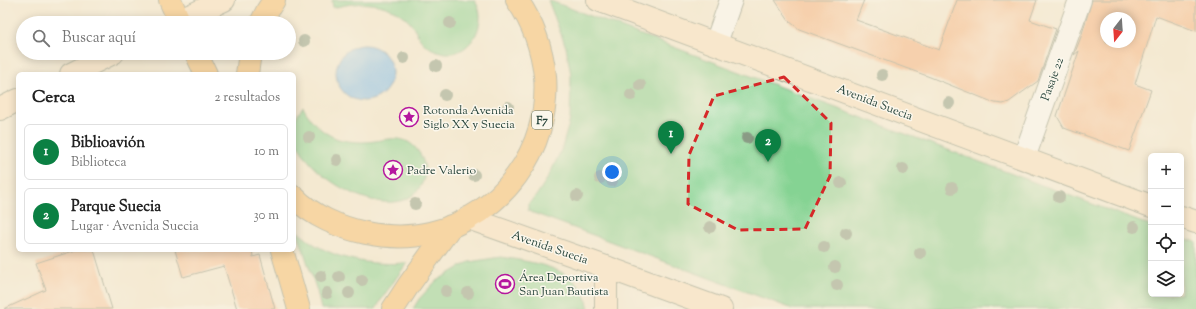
<!DOCTYPE html>
<html lang="es">
<meta charset="utf-8">
<style>
:root{--surface:#fff;--page:#f2f2f2;--text:#222;--muted:#767676;--line:#e0e0e0;--accent:#0b8043}
body{margin:0;font-family:"Sorts Mill Goudy",serif;background:var(--page);color:var(--text)}
.controls{position:absolute;right:12px;bottom:12px;display:grid;overflow:hidden;border-radius:6px;box-shadow:0 2px 10px #0003}
.controls button{width:36px;height:36px;display:grid;place-items:center;padding:0;border:0;border-bottom:1px solid var(--line);background:var(--surface);color:var(--text);font:20px sans-serif}
.compass{position:absolute;left:1100px;top:12px;width:36px;height:36px;border-radius:50%;background:var(--surface);box-shadow:0 2px 10px #0003;rotate:197deg}
.you{position:absolute;left:612px;top:172px;width:14px;height:14px;margin:-10px;border:3px solid #fff;border-radius:50%;background:#1a73e8;box-shadow:0 0 0 6px #1a73e833}
.badge{display:grid;place-items:center;width:26px;height:26px;border-radius:50%;background:var(--accent);color:#fff;font-size:13px;font-weight:700}
.pin{position:absolute;translate:-50% -33px;filter:drop-shadow(0 1px 2px #0008)}
.pin::after{content:'';position:absolute;top:21px;width:14px;height:12px;background:inherit;clip-path:polygon(0 0,100% 0,50% 100%)}
.list{margin:0;padding:0;list-style:none}
h2{display:flex;justify-content:space-between;align-items:center;height:52px;margin:0;padding:0 16px;font-size:17px}
h2 small{font-size:13px;font-weight:400;color:var(--muted)}
.list li{display:grid;grid-template-columns:26px 1fr auto;gap:12px;align-items:center;box-sizing:border-box;height:56px;margin:0 8px 8px;padding:0 8px;border:1px solid var(--line);border-radius:6px}
.list b{display:block;font-size:15px;white-space:nowrap}
.list p{margin:0;font-size:13px;white-space:nowrap;color:var(--muted)}
.list em{font-size:13px;font-style:normal;color:var(--muted)}
.icon{flex:none;width:22px;height:22px;fill:none;stroke:currentColor;stroke-width:2;stroke-linecap:round;stroke-linejoin:round}
.map{position:relative;flex:none;width:1196px;height:309px;overflow:hidden}
.search{position:absolute;background:var(--surface);box-shadow:0 2px 10px #0003;left:16px;top:16px;width:280px;height:44px;display:flex;align-items:center;gap:10px;box-sizing:border-box;padding:0 14px;border-radius:22px;color:var(--muted);font-size:15px}
.panel{position:absolute;background:var(--surface);box-shadow:0 2px 10px #0003;left:16px;top:72px;width:280px;height:180px;border-radius:6px}
.map>svg:first-child{display:block}
.green{fill:#85d393;stroke:#528864}
.water{fill:#7bbbef;stroke:#4d7c92}
.building{fill:#f9b280;fill-rule:evenodd}
.lines{fill:none;stroke-linecap:round;stroke-linejoin:round}
.street-casing{stroke:#8a9382;stroke-width:24}
.secondary-casing{stroke:#8a9382;stroke-width:24}
.highway-casing{stroke:#8a9382;stroke-width:24}
.street{stroke:#fff;stroke-width:22}
.secondary{stroke:#fde5c5;stroke-width:22}
.highway{stroke:#fabe6d;stroke-width:22}
.tree{fill:#8a9b85}
.marked{fill:none;stroke:#d62828;stroke-width:3;stroke-dasharray:8 5;stroke-linejoin:round}
.labels{text-anchor:middle;stroke-width:3;stroke-linejoin:round;paint-order:stroke}
.shield{fill:#fbf7ec;stroke:#61756b;stroke-width:1}
.shield-label{font-size:11px;font-weight:bold;fill:#1f3d34}
.street-label{font-size:12px;fill:#1f3d34;stroke:#fbf7ec}
.poi-label{font-size:12px;fill:#1f3d34;stroke:#fbf7ec;text-anchor:start}
</style>
<div class="map">
<svg width="1196" height="309" viewBox="0 0 1196 309">
<rect width="100%" height="100%" fill="#fbf7ec"/>
<filter id="ink" filterUnits="userSpaceOnUse"><feTurbulence type="fractalNoise" baseFrequency=".025" numOctaves="2"/><feDisplacementMap in="SourceGraphic" scale="8" xChannelSelector="R" yChannelSelector="G"/><feConvolveMatrix kernelMatrix="1 2 1 2 8 2 1 2 1" color-interpolation-filters="sRGB"/></filter>
<filter id="wash" filterUnits="userSpaceOnUse"><feTurbulence type="fractalNoise" baseFrequency=".012" numOctaves="4" result="noise"/><feDisplacementMap in="SourceGraphic" scale="16" xChannelSelector="R" yChannelSelector="G"/><feGaussianBlur stdDeviation="0.9" result="paint"/><feColorMatrix in="noise" values="0 0 0 0 0 0 0 0 0 0 0 0 0 0 0 0 0 1.4 0 .05"/><feComposite in="paint" operator="in"/></filter>
<g filter="url(#wash)">
<rect width="100%" height="100%" fill="#f4e9d1"/>
<g class="green">
<path d="M332,0h142c16,19 -2,56 -28,53 -9,-1 -21,-6 -26,-14 -3,-4 -4,-10 -8,-14 -19,-24 -52,-25 -79,-17z"/>
<polygon points="548,0 1151,226 1151,294 1181,294 1181,237 1196,242 1196,309 793,309 528,211 528,204 536,196 549,176 562,148 570,120 571,75 566,47"/>
<path d="M303,107c8,15 19,26 35,32 12,3 25,4 37,2 19,-3 33,-6 45,13 4,7 6,17 4,24 -18,60 -136,-4 -130,-55 1,-5 6,-11 9,-16z"/>
<path d="M297,231c6,5 13,11 20,15 29,16 57,19 90,17l-25,35 -6,11h-55l-4,-18z"/>
<path d="M501,257c34,6 81,10 88,52h-176l6,-10 17,-18 33,-19z"/>
</g>
<circle class="water" cx="364" cy="73" r="28"/>
<g id="blocks">
<g class="building">
<polygon points="775,0 864,0 856,20 939,50 957,0 1037,0 1030,20 1056,29 1038,81 1009,102 1003,104 995,103 930,77 799,29 789,21"/>
<path d="M1092,0h104v31l-40,-15 -21,68 16,6 -22,61 -65,-23 -7,-12 22,-65 -5,4 7,-18zM1106,18h24v24h-24z"/>
<polygon points="76,250 94,250 112,309 4,309 46,290 36,263"/>
<polygon points="175,250 252,250 253,257 260,255 275,309 237,309 224,266 183,277"/>
</g>
</g>
</g>
<g filter="url(#ink)">
<use href="#blocks" fill-opacity="0" stroke="#8a9382" stroke-width="1"/>
<g class="lines">
<defs>
<g id="street">
<polyline points="716,43 731,0"/>
<polyline points="1024,158 1080,0"/>
</g>
<g id="secondary">
<polyline points="598,0 1151,206"/>
<polyline points="174,23 224,0"/>
<polyline points="71,74 113,53"/>
<polyline points="0,109 18,100"/>
<polyline points="1181,217 1196,222"/>
<polyline points="468,218 606,267 721,309"/>
<polyline points="606,267 606,309"/>
</g>
<g id="highway">
<polyline points="170,0 180,23"/>
<polyline points="261,23 267,11 274,0"/>
<polyline points="196,53 206,74"/>
<polyline points="247,74 250,53"/>
<path d="M294,197c18,19 47,31 72,36 21,4 43,5 64,0 71,-16 121,-84 115,-157 -3,-28 -12,-53 -28,-76"/>
<polyline points="282,250 299,309"/>
<polyline points="393,309 408,286 451,226"/>
</g>
</defs>
<use href="#street" class="street-casing"/>
<use href="#secondary" class="secondary-casing"/>
<use href="#highway" class="highway-casing"/>
<use href="#street" class="street"/>
<use href="#secondary" class="secondary"/>
<use href="#highway" class="highway"/>
</g>
<g class="tree">
<circle cx="450" cy="23" r="6"/>
<circle cx="304" cy="41" r="6"/>
<circle cx="404" cy="58" r="6"/>
<circle cx="436" cy="66" r="6"/>
<circle cx="882" cy="75" r="6"/>
<circle cx="640" cy="85" r="6"/>
<circle cx="445" cy="95" r="6"/>
<circle cx="631" cy="95" r="6"/>
<circle cx="949" cy="103" r="6"/>
<circle cx="508" cy="107" r="6"/>
<circle cx="309" cy="137" r="6"/>
<circle cx="747" cy="138" r="6"/>
<circle cx="337" cy="160" r="6"/>
<circle cx="903" cy="169" r="6"/>
<circle cx="474" cy="175" r="6"/>
<circle cx="600" cy="178" r="6"/>
<circle cx="612" cy="181" r="6"/>
<circle cx="841" cy="183" r="6"/>
<circle cx="952" cy="188" r="6"/>
<circle cx="577" cy="196" r="6"/>
<circle cx="1059" cy="197" r="6"/>
<circle cx="415" cy="204" r="6"/>
<circle cx="710" cy="227" r="6"/>
<circle cx="1134" cy="227" r="6"/>
<circle cx="846" cy="233" r="6"/>
<circle cx="824" cy="247" r="6"/>
<circle cx="920" cy="253" r="6"/>
<circle cx="835" cy="267" r="6"/>
<circle cx="321" cy="276" r="6"/>
<circle cx="339" cy="277" r="6"/>
<circle cx="362" cy="280" r="6"/>
<circle cx="837" cy="285" r="6"/>
<circle cx="446" cy="291" r="6"/>
<circle cx="327" cy="293" r="6"/>
<circle cx="349" cy="293" r="6"/>
<circle cx="468" cy="293" r="6"/>
</g>
</g>
<path d="M0 0H1196V309H0ZM784,77l47,46 -1,53 -25,53 -67,1 -50,-26 1,-49 25,-59z" fill="#f4e9d1" fill-opacity=".55" fill-rule="evenodd"/>
<path class="marked" d="M784,77l47,46 -1,53 -25,53 -67,1 -50,-26 1,-49 25,-59z"/>
<defs>
<symbol id="sight-ring" viewBox="-11 -11 22 22"><circle r="9.5" fill="#fbf7ec" stroke="#b5179e" stroke-width="1.5"/><path d="M0-6L1.8-2.2L6-1.7L2.9 1.2L3.7 5.4L0 3.3L-3.7 5.4L-2.9 1.2L-6-1.7L-1.8-2.2Z" fill="#b5179e"/></symbol>
<symbol id="stadium-ring" viewBox="-11 -11 22 22"><circle r="9.5" fill="#fbf7ec" stroke="#b5179e" stroke-width="1.5"/><path d="M0-5a6.5 5 0 1 0 0 10a6.5 5 0 1 0 0-10ZM-3.5-1.8h7v3.6h-7Z" fill="#b5179e"/></symbol>
</defs>
<g fill-rule="evenodd">
<use href="#sight-ring" x="398" y="106" width="22" height="22"/>
<use href="#sight-ring" x="382" y="159" width="22" height="22"/>
<use href="#stadium-ring" x="494" y="273" width="22" height="22"/>
</g>
<g class="labels">
<rect class="shield" x="532" y="111" width="20" height="18" rx="3"/>
<g class="shield-label">
<text x="542" y="124">F7</text>
</g>
<g class="street-label">
<text transform="translate(1052 79) rotate(-70)" y="4">Pasaje 22</text>
<text transform="translate(875 102) rotate(21)" y="4">Avenida Suecia</text>
<text transform="translate(550 247) rotate(19)" y="4">Avenida Suecia</text>
</g>
<g class="poi-label">
<text x="423" y="114">Rotonda Avenida<tspan x="423" dy="14">Siglo XX y Suecia</tspan></text>
<text x="407" y="174">Padre Valerio</text>
<text x="519" y="281">Área Deportiva<tspan x="519" dy="14">San Juan Bautista</tspan></text>
</g>
</g>
</svg>
<div class="controls">
<button>+</button>
<button>−</button>
<button><svg class="icon" aria-label="locate" viewBox="0 0 24 24"><circle cx="12" cy="12" r="6"/><path d="M12 2v4M12 18v4M2 12h4M18 12h4"/></svg></button>
<button><svg class="icon" aria-label="layers" viewBox="0 0 24 24"><path d="M12 4l9 5-9 5-9-5zM3 14l9 5 9-5"/></svg></button>
</div>
<svg class="compass" viewBox="-18 -18 36 36"><path d="M0-13l5 13h-10z" fill="#e53935"/><path d="M0 13l5-13h-10z" fill="#767676"/></svg>
<div class="you"></div>
<div class="pin badge" style="left:671px;top:154px">1</div>
<div class="pin badge" style="left:768px;top:162px">2</div>
<div class="search"><svg class="icon" aria-label="search" viewBox="0 0 24 24"><circle cx="10" cy="10" r="6"/><path d="M15 15l6 6"/></svg>Buscar aquí</div>
<section class="panel">
<h2>Cerca<small>2 resultados</small></h2>
<ul class="list">
<li><span class="badge">1</span><div><b>Biblioavión</b><p>Biblioteca</p></div><em>10 m</em></li>
<li><span class="badge">2</span><div><b>Parque Suecia</b><p>Lugar · Avenida Suecia</p></div><em>30 m</em></li>
</ul>
</section>
</div>
